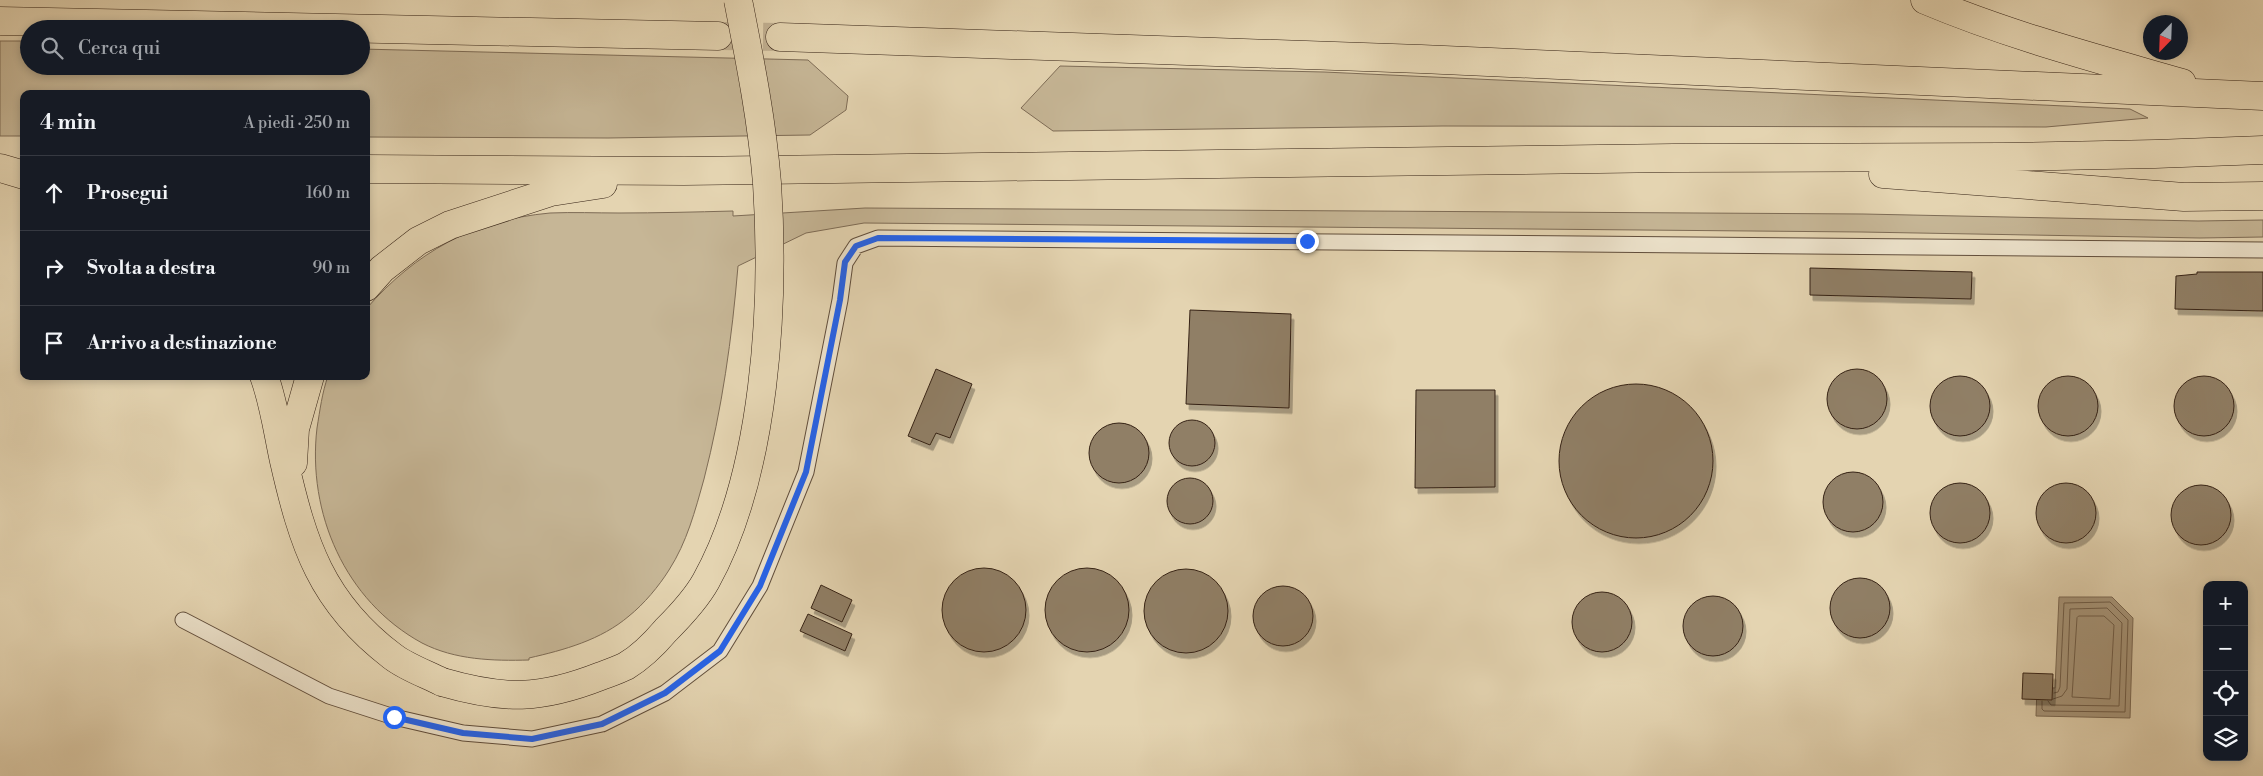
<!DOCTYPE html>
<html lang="it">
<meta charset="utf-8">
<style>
:root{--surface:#171b24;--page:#20242c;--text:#f1f3f6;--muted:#9ea1a6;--line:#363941}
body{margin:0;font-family:"Libre Bodoni",serif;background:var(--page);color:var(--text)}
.controls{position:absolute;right:15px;bottom:15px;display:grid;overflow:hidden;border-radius:10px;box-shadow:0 2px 8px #0003}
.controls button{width:45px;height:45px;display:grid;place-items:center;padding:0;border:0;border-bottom:1px solid var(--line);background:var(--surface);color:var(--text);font:25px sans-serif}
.compass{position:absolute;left:2143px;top:15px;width:45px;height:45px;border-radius:50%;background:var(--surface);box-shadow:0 2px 8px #0003;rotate:203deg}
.stop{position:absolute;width:15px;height:15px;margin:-11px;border:4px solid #2563eb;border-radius:50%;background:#fff}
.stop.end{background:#2563eb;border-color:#fff;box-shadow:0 1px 5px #0008}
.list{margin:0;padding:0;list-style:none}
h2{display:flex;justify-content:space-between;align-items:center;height:65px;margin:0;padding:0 20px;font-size:21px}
h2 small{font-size:16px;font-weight:400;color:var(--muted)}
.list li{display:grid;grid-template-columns:32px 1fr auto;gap:15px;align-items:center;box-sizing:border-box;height:75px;padding:0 20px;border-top:1px solid var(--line)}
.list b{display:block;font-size:19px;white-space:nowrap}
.list em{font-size:16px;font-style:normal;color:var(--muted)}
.icon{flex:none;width:28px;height:28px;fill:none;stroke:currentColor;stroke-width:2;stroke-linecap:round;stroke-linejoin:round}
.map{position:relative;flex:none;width:2263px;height:776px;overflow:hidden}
.search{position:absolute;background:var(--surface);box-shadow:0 2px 8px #0003;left:20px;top:20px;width:350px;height:55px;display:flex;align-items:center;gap:12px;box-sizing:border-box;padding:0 18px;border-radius:28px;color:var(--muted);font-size:19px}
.panel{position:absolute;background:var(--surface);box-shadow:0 2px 8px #0003;left:20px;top:90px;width:350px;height:290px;border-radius:10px}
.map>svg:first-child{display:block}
.green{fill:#c6b696;stroke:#7e6c56}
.water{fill:#a8977c;stroke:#7a6853}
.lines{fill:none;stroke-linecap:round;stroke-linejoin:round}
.shore{stroke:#6e5c48;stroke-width:1}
.building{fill:#907f66;stroke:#352215;filter:url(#shadow)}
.highway-tunnel{stroke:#c1b092;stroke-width:28;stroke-dasharray:28 14;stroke-linecap:butt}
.lane-casing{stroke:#614e3c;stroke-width:17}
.highway-casing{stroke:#352215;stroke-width:29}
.lane{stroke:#ede3cc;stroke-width:15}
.highway{stroke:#e4d4b1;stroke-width:28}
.highway-bridge-casing{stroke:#352215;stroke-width:29;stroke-linecap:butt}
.highway-bridge{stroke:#e4d4b1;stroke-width:28}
.route{stroke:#2563eb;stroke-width:6}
</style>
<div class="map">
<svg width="2263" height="776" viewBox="0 0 2263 776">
<defs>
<filter id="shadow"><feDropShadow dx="3" dy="5.5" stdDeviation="0" flood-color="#0004"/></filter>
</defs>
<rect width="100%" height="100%" fill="#e4d4b1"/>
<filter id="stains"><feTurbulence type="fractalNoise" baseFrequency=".004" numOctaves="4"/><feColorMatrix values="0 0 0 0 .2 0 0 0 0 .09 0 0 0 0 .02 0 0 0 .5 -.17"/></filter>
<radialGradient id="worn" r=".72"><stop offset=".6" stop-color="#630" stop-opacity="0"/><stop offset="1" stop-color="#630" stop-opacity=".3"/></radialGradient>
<g class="green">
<polygon points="0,41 29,41 29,66 361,66 361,49 808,60 848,96 846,110 810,135 608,138 366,137 366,94 24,94 24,136 0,136"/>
<polygon points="1060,66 1324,72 2130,109 2148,118 2046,127 1442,126 1053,131 1021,108"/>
<path d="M865,208l998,6 335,7 65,-1v17l-63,1 -339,-6 -997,-9 -58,10 -68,33c-6,72 -16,143 -34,213 -9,32 -17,63 -35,91 -10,16 -25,34 -40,46 -28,24 -65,34 -100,42v2c-36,1 -74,0 -107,-17 -77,-42 -115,-130 -105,-215 3,-18 5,-35 11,-52h38v-67c50,-57 107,-89 184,-96 23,-1 46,0 69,0 38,0 76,-1 114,-2v5z"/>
</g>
<polygon class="water" points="2059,597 2112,597 2133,618 2130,718 2036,716 2037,687 2055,688"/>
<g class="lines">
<g class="shore">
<polygon points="2079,616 2104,616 2114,625 2110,699 2072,697 2077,618"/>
<polyline points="2042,701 2042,709 2044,711 2125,712 2128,620 2110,602 2064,603 2060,687 2058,692 2054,693"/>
<polyline points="2048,701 2051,705 2119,706 2122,623 2107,608 2070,609 2067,689 2062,696 2053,699"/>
</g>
</g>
<g class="building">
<polygon points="1810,268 1972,272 1971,299 1810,295"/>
<polygon points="2197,272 2263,272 2263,311 2175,309 2176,276 2197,274"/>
<polygon points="1190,310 1291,314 1289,408 1186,404"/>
<circle cx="1857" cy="399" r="30"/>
<polygon points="936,369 972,384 950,438 936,433 930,445 908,436"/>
<circle cx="2204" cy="406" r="30"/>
<circle cx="1960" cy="406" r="30"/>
<circle cx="2068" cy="406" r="30"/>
<circle cx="1636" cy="461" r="77"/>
<polygon points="1416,390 1495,390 1495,487 1415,488"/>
<circle cx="1192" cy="443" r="23"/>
<circle cx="1119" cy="453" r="30"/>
<circle cx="1853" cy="502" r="30"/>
<circle cx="1190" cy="501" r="23"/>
<circle cx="1960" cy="513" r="30"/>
<circle cx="2066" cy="513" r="30"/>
<circle cx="2201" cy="515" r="30"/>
<circle cx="1087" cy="610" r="42"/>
<circle cx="984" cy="610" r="42"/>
<circle cx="1186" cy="611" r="42"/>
<circle cx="1860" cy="608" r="30"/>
<polygon points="821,585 852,600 842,622 811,608"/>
<circle cx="1283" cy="616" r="30"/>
<circle cx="1602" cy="622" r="30"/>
<circle cx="1713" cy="626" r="30"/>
<polygon points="808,614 852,634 845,651 800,631"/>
<polygon points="2023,673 2053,674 2052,700 2022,699"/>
</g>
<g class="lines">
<polyline class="highway-tunnel" points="721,36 780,37"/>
<defs>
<polyline id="lane" points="183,620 329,696 394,717 463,733 532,739 602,724 665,693 720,651 760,586 806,472 840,300 845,263 856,246 878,238 2263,250"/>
<g id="highway">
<path d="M1925,0c83,35 170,58 257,83"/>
<polyline points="0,21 718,36"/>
<polyline points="780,37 1421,59 2263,96"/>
<polyline points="0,168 24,175"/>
<polyline points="366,169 684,171 1674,158 2004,157 2155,154 2263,150"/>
<polyline points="1883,174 2184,197 2263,196"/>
<polyline points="366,287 382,269 418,241 450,225 551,192 603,184"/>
<path d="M264,376c10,27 14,58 20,85 19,83 37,141 108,195 14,11 34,18 50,26"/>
<polyline points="293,463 295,429 310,376"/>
</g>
</defs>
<use href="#lane" class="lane-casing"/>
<use href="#highway" class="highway-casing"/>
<use href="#lane" class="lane"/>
<use href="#highway" class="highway"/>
<defs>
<path id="highway-bridge" d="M442,682c62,18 98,18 159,-6 8,-3 17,-6 25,-10 15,-9 29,-23 40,-36 15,-15 30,-31 40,-49 60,-108 69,-277 61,-398 -5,-62 -17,-122 -29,-183"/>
</defs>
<use href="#highway-bridge" class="highway-bridge-casing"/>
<use href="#highway-bridge" class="highway-bridge"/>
</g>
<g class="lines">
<polyline class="route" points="394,717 463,733 532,739 602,724 665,693 720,651 760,586 806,472 840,300 845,262 856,246 878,238 1307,241"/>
</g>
<rect width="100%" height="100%" filter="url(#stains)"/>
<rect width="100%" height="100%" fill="url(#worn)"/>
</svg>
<div class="controls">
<button>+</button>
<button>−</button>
<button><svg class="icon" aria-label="locate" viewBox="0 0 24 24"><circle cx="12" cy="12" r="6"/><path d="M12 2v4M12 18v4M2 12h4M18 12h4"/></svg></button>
<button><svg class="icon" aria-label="layers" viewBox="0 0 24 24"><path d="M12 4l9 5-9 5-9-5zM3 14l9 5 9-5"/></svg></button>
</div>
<svg class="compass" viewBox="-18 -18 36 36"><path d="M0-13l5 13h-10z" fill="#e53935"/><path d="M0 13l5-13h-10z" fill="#9ea1a6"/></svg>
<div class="stop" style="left:394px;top:717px"></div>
<div class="stop end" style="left:1307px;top:241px"></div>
<div class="search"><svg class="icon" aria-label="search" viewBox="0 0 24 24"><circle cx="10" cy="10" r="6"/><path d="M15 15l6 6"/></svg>Cerca qui</div>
<section class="panel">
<h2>4 min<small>A piedi · 250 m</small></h2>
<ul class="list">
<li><svg class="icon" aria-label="ahead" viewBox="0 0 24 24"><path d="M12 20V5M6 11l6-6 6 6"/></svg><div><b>Prosegui</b></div><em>160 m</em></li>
<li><svg class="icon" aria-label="right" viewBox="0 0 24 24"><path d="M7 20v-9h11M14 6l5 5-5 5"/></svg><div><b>Svolta a destra</b></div><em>90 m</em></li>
<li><svg class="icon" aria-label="arrive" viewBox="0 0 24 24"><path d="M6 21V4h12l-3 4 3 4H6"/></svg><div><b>Arrivo a destinazione</b></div></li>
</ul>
</section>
</div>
